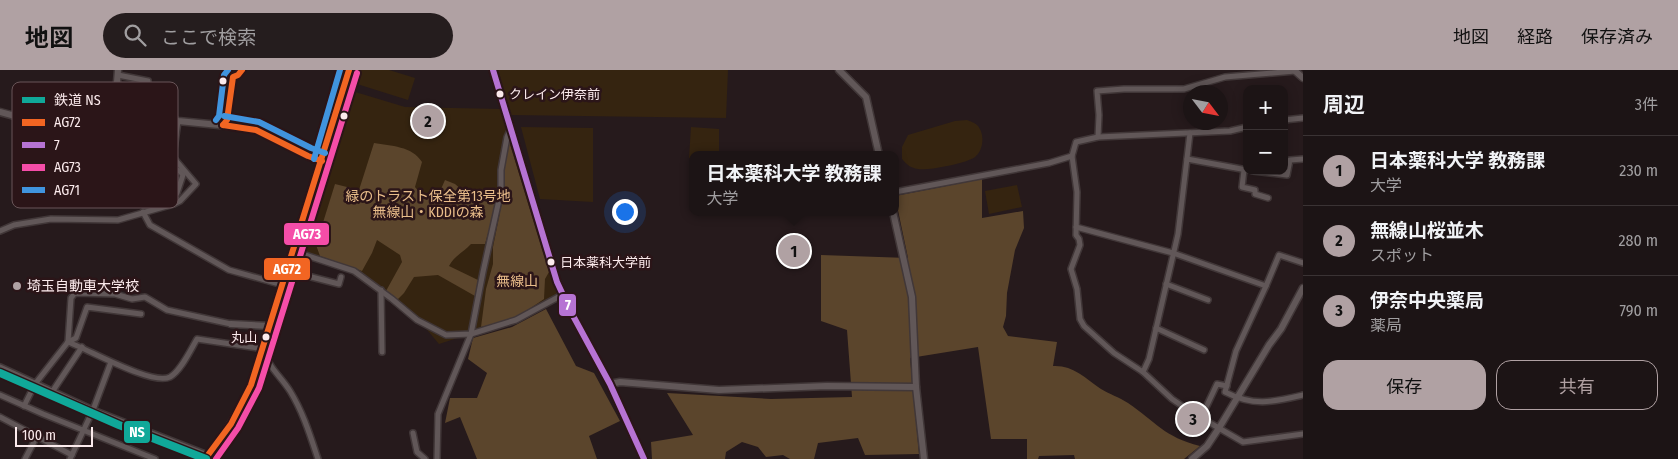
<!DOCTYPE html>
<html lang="ja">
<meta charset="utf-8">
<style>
:root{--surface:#1c1415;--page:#251d1e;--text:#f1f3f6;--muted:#a09ea0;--line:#3a3334;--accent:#b0a1a3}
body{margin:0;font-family:"Fira Sans Condensed","Noto Sans JP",sans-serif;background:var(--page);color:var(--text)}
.controls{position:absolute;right:15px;top:15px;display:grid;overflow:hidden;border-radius:10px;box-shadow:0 2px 12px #0003}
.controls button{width:45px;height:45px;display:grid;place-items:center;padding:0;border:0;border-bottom:1px solid var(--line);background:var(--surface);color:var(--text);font:25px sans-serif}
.compass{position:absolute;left:1183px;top:15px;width:45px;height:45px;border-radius:50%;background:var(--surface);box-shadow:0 2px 12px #0003;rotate:122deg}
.scale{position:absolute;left:15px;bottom:12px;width:78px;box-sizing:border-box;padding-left:5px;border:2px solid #fbeaec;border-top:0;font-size:14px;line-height:18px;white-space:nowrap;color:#fbeaec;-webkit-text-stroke:4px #2b1518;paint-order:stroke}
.you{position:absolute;left:624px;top:141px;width:18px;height:18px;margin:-12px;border:4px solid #fff;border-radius:50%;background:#1a73e8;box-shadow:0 0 0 8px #1a73e833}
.badge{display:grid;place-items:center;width:32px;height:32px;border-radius:50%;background:var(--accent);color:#111;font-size:16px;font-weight:700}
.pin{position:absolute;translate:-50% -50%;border:2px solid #fff;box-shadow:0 1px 5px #0006}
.popup{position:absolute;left:689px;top:81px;width:210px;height:65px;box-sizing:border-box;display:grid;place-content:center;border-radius:10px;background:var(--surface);filter:drop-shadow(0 1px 4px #0005);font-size:16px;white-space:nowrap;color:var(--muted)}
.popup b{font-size:19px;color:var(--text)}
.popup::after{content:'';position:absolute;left:50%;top:100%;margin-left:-10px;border:10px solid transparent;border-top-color:var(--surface)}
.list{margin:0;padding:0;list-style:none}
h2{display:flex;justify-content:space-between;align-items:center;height:65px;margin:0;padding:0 20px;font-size:21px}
h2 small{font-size:16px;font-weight:400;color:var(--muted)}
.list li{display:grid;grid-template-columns:32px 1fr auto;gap:15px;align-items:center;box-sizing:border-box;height:70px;padding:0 20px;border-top:1px solid var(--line)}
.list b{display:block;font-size:19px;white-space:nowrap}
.list p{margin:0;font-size:16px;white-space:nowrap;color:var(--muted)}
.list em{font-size:16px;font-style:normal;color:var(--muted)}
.actions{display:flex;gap:10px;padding:15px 20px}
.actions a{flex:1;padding:11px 0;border:1px solid var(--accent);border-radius:15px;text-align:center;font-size:18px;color:var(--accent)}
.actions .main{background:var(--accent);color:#111}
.icon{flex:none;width:28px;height:28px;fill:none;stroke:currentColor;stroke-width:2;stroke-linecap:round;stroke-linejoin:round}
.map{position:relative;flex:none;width:1303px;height:389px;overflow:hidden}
header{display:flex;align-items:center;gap:30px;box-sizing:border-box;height:70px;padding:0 25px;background:var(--accent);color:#111}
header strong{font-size:24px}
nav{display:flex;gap:28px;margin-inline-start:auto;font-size:18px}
.search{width:350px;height:45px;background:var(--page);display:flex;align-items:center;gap:12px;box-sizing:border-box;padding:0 18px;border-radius:28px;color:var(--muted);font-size:19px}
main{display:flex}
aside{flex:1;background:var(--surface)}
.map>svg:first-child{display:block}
.green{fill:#352410}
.forest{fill:#5b452c}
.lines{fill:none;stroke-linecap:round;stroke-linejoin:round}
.minor-casing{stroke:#413738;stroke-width:8}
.tertiary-casing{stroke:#413738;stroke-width:9}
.secondary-casing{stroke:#413738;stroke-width:9}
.minor{stroke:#615758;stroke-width:5}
.tertiary{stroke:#615758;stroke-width:6}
.secondary{stroke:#615453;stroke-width:7}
.bus-1-casing{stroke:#2b1518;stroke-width:10}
.bus-2-casing{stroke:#2b1518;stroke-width:10}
.bus-3-casing{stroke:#2b1518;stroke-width:10}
.bus-4-casing{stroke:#2b1518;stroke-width:10}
.bus-1{stroke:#f26522;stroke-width:6}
.bus-2{stroke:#b673d3;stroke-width:6}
.bus-3{stroke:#f54da8;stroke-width:6}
.bus-4{stroke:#4094de;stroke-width:6}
.rail-1-casing{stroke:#2b1518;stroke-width:11}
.rail-1{stroke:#10a899;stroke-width:8}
.bus-dot{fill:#fbeaec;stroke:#2b1518;stroke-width:2}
.poi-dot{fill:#b0a1a3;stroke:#2b1518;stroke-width:2}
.labels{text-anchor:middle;stroke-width:5;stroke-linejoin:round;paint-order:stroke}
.bus-label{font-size:13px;fill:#fbeaec;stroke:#2b1518;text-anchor:start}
.park-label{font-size:14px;fill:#e9bd8a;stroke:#2b1518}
.poi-label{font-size:14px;fill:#fbeaec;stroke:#2b1518;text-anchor:start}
.key{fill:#2b1518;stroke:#695558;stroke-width:1}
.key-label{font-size:14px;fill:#fbeaec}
.line-badge{stroke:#2b1518;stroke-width:2}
.badge-label{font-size:14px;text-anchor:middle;font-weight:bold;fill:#fff}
</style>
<header>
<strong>地図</strong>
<div class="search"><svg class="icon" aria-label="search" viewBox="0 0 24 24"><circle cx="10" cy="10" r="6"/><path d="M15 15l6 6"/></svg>ここで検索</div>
<nav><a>地図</a><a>経路</a><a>保存済み</a></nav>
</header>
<main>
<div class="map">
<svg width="1303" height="389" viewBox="0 0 1303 389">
<rect width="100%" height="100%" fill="#261a1c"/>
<g class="green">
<polygon points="361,0 389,0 415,8 408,30 357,14"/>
<polygon points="498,0 728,0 726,48 510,45"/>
<polygon points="352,21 405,37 501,39 546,188 558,224 557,227 546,231 516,249 439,274 418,249 357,202 301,182"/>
<path d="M967,50c3,1 8,3 10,5 8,8 7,25 -2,32 -7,6 -48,14 -57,12 -7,-1 -11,-4 -16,-10v-12l6,-12 47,-14z"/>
<polygon points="521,57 593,58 593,132 540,129"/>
<polygon points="691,57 719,59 719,85 693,85 693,88 689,88"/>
<polygon points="1017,115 1022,137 989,144 985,121"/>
</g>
<g class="forest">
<polygon points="509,71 549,202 545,209 544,229 516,248 481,257 486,219 493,194 493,177 504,122 504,97"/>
<path d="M374,73c17,3 38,3 48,19l-7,25 4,5 15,4 7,-7 4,-9 10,4 8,7c17,-3 21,4 33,14l-11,39h-14c-7,8 -17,12 -22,22l29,14 -3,16 -37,-21 -24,2 -10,16 -7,7 -11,-9 16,-29 -2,-7 -23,-15 -5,13 -10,18 -42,-15 -4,-11 19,-61 24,6z"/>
<path d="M982,109v39l41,-7 1,17 -9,22 -8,43 -1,23 -3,11 5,9 49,6 -4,24c20,-1 32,12 48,23 8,5 18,8 27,14 28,19 36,34 72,43l-16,13h-109l-1,-4 -35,1 -1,3h-11v-20h-36l-13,-92 -68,11 9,96 -54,1 -7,-17 -40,5 -4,16h-24l-7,-4 -17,2 -8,-10 -16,-5 -16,10 -1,7h-73l-1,-17 42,-7 -26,-42 104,6 81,-2 -5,-67 -26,-9v-66l87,3 -13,-62z"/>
<polygon points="546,239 576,296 594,303 620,351 589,366 597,389 477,389 460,347 445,353 450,328 477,328 487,303 468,289 473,268 512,257"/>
</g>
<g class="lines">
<defs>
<g id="minor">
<polyline points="118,5 148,11"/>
<polyline points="1284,50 1303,48"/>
<polyline points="37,52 35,60 180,101 183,105 177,123"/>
<polyline points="1247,57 1230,61 1098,67 1076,72 1072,86 1077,122 1076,165 1079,169 1080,175 1071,199 1077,219 1080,249 1084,256 1114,283 1143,302 1172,329 1191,342 1243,372 1303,364"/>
<polyline points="1098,67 1099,45 1097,21 1124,19 1184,19 1225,7 1295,1"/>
<polyline points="1187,89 1247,100"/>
<polyline points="1244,100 1242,117 1255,120 1255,124 1268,128"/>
<polyline points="1253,101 1287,105 1290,90 1303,89"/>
<polyline points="895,122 1049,93 1072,86"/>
<polyline points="143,142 150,155 229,200 283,215"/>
<polyline points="1076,157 1173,183 1266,216 1279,185 1303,193"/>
<polyline points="0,161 14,155 51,149 118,150 174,134 180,131 196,114 173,87 178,51"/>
<polyline points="293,181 354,201 392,229 417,250 446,265 471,264 516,250 562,225"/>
<polyline points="288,201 339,214 341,207"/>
<polyline points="1166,214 1208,230"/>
<path d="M1266,216l-30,65 -11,41c29,15 48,10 78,3"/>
<polyline points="381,220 382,282"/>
<polyline points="1156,258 1204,280"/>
<path d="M68,272c20,7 84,44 102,35 11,-6 21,-28 27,-38l67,10c4,19 16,26 26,42 13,21 20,44 28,68"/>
<polyline points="68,272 76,268 87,237 141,244"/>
<polyline points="0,297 93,340 218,389"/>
<polyline points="1143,302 1149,289 1178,164 1190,63"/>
<polyline points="52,322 82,277"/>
<polyline points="0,325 43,344 155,389"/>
<polyline points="24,336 35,314 68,272 71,228 75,223 115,224 132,229 145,227 167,240 231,254"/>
<polyline points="0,347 72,385"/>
<polyline points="1201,348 1217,314 1227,316"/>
<polyline points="413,363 417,382 425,389"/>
<polyline points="25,389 35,370"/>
<polyline points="70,389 93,340 111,292"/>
<polyline points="437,389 438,344 471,264 483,202 501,121 501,100 507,67 511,58"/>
</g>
<g id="tertiary">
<polyline points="118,0 115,36 117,38 178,51 250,58 262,62 308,86 322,91"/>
<polyline points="493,0 557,212 571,242 610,314 644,389"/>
<polyline points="839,0 866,27 879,85"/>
<polyline points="1294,0 1303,8"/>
<polyline points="0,42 37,52 109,37"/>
<polyline points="893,142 912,227 916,317 924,389"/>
<polyline points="231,254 270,256"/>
<polyline points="610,314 620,312 719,320 827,316 916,317"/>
<polyline points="1192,389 1207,376 1219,358 1269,275 1281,259 1303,218"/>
</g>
<path id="secondary" d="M205,389c19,-23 34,-47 46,-74l98,-315"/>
</defs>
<use href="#minor" class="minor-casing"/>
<use href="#tertiary" class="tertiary-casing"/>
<use href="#secondary" class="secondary-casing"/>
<use href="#minor" class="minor"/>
<use href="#tertiary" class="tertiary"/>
<use href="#secondary" class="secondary"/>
<defs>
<g id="bus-1">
<polyline points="223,55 256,60 308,86 322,91"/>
<polyline points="223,55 227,50 233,7 238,5 242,0"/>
<polyline points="205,389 231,354 251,315 349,0"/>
</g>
<polyline id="bus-2" points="493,0 557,212 571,242 610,314 644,389"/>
<polyline id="bus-3" points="216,389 238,358 259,318 357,3"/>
<g id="bus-4">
<polyline points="224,46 259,52 311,78 325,83"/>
<polyline points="216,50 219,46 224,5 228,0"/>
<polyline points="314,89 340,0"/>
</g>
</defs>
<use href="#bus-1" class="bus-1-casing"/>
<use href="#bus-2" class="bus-2-casing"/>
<use href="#bus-3" class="bus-3-casing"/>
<use href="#bus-4" class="bus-4-casing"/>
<use href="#bus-1" class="bus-1"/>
<use href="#bus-2" class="bus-2"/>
<use href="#bus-3" class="bus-3"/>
<use href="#bus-4" class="bus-4"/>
<defs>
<polyline id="rail-1" points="0,303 119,355 206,389"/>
</defs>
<use href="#rail-1" class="rail-1-casing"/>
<use href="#rail-1" class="rail-1"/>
</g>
<g class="bus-dot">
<circle cx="223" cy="11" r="4.5"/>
<circle cx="500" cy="24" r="4.5"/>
<circle cx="344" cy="46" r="4.5"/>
<circle cx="551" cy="192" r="4.5"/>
<circle cx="266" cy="267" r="4.5"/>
</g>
<circle class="poi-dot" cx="17" cy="216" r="5"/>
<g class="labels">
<g class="bus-label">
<text x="509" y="29">クレイン伊奈前</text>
<text x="560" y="197">日本薬科大学前</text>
<text x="257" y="272" text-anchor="end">丸山</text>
</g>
<g class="park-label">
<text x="428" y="131">緑のトラスト保全第13号地<tspan x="428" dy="16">無線山・KDDIの森</tspan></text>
<text x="517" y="216">無線山</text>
</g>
<g class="poi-label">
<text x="27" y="221">埼玉自動車大学校</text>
</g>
</g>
<rect x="12" y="12" width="166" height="126" rx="8" class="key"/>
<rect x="22" y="27" width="23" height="6" fill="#10a899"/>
<rect x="22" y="49" width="23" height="7" fill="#f26522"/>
<rect x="22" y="72" width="23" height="6" fill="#b673d3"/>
<rect x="22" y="94" width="23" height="7" fill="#f54da8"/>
<rect x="22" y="117" width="23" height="6" fill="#4094de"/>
<g class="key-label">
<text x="54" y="35">鉄道 NS</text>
<text x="54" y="57">AG72</text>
<text x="54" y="80">7</text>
<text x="54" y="102">AG73</text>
<text x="54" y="125">AG71</text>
</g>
<g class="line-badge">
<rect x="283" y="152" width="47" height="24" rx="5" fill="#f54da8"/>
<rect x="263" y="187" width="48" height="24" rx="5" fill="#f26522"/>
<rect x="558" y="223" width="19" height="24" rx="5" fill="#b673d3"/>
<rect x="123" y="350" width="28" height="24" rx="5" fill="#10a899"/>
</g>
<g class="badge-label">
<text x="307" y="169">AG73</text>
<text x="287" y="204">AG72</text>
<text x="568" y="240">7</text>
<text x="137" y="367">NS</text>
</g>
</svg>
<div class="controls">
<button>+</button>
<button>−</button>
</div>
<svg class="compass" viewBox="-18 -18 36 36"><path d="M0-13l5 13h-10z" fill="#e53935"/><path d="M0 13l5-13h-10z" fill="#a09ea0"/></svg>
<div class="scale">100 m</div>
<div class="you"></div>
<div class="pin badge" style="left:794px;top:181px">1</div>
<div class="popup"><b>日本薬科大学 教務課</b>大学</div>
<div class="pin badge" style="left:428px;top:51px">2</div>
<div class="pin badge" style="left:1193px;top:349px">3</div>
</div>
<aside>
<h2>周辺<small>3件</small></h2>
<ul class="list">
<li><span class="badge">1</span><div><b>日本薬科大学 教務課</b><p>大学</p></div><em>230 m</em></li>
<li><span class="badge">2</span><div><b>無線山桜並木</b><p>スポット</p></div><em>280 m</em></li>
<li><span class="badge">3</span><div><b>伊奈中央薬局</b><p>薬局</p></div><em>790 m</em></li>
</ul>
<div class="actions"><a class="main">保存</a><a>共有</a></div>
</aside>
</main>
